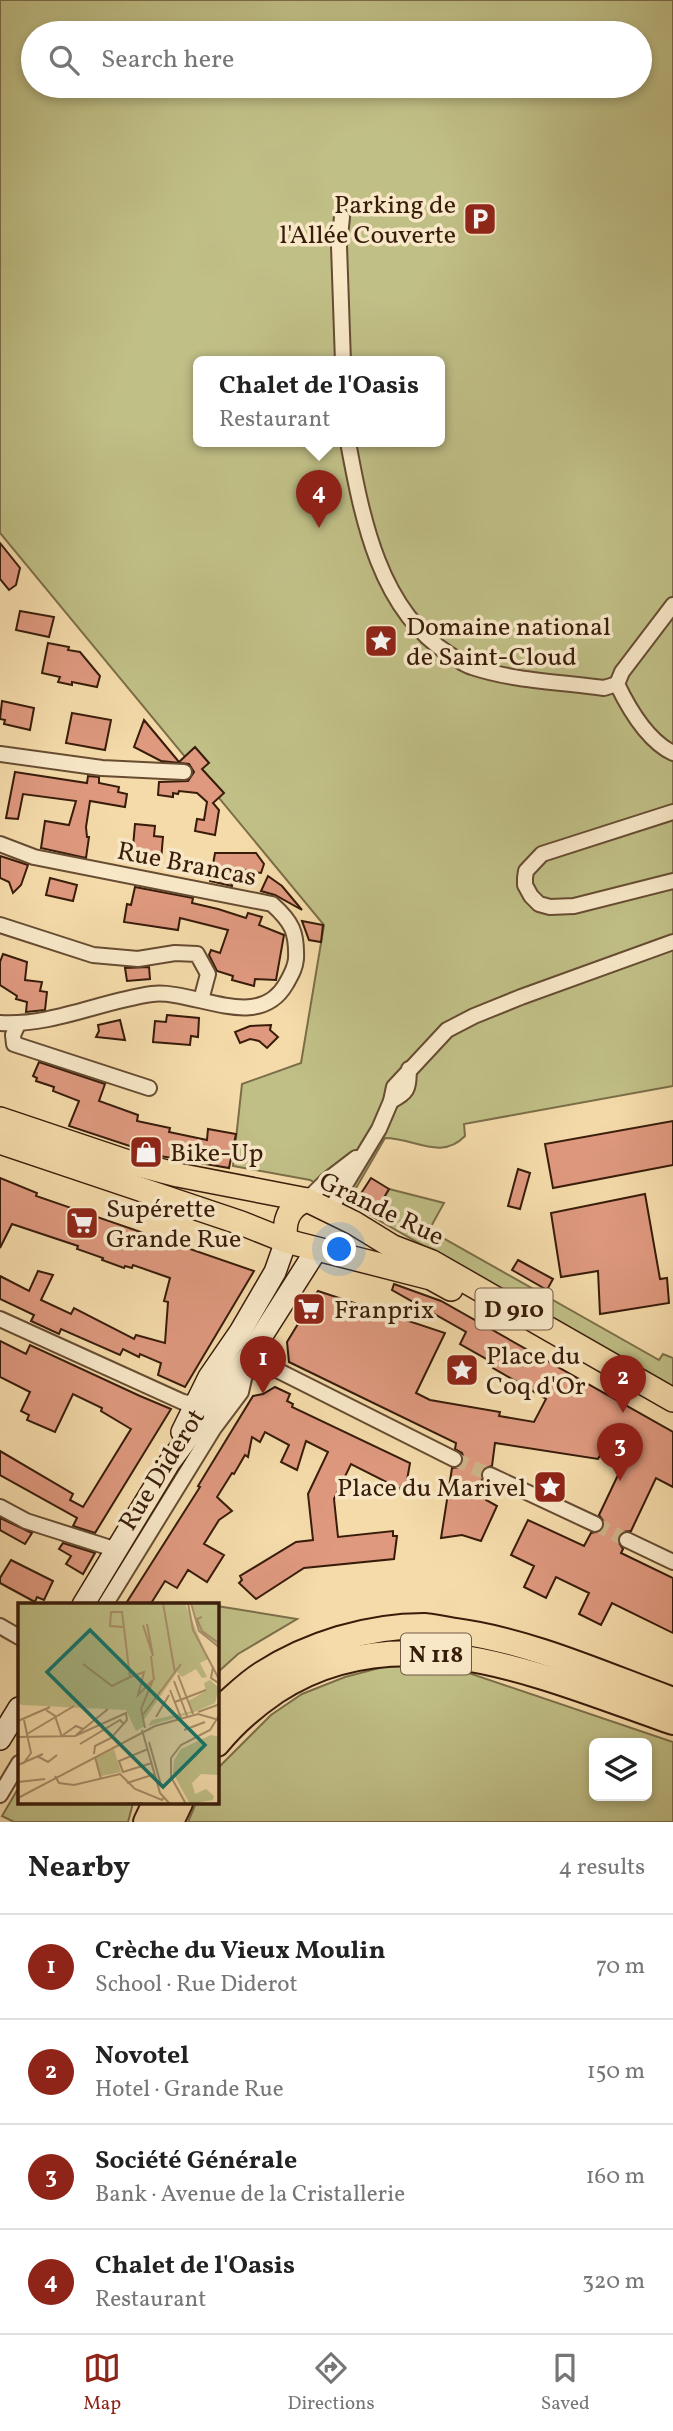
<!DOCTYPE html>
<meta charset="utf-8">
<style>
:root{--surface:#fff;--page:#f6f6f6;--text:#222;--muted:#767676;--line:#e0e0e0;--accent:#8f2418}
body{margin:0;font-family:Vollkorn,serif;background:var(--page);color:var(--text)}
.controls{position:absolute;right:21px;bottom:21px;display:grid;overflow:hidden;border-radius:10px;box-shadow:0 4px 10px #0003}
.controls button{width:63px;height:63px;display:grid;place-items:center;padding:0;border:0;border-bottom:2px solid var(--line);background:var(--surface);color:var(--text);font:35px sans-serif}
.you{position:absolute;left:340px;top:1250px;width:24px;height:24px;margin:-18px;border:5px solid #fff;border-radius:50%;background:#1a73e8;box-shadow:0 0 0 10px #1a73e833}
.badge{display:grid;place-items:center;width:46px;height:46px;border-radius:50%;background:var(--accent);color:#fff;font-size:23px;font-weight:700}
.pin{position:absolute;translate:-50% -58px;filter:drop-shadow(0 2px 4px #0008)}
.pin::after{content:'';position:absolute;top:37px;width:24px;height:21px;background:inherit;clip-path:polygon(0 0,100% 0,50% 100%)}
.popup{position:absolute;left:193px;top:356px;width:252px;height:91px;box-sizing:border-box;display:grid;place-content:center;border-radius:10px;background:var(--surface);filter:drop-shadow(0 2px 5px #0005);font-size:23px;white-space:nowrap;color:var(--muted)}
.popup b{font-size:26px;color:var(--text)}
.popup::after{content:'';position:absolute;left:50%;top:100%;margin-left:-14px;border:14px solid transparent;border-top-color:var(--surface)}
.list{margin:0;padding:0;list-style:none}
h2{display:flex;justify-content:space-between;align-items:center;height:91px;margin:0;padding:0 28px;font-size:30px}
h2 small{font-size:23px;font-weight:400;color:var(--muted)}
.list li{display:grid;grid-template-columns:46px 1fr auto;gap:21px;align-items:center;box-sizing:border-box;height:105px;padding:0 28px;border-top:2px solid var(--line)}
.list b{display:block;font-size:26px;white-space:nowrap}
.list p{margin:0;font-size:23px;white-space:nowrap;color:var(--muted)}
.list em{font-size:23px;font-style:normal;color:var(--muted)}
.icon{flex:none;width:38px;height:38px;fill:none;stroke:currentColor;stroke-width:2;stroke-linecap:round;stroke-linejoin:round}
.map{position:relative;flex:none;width:673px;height:1822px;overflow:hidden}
.search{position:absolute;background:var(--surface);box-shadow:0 4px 10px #0003;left:21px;right:21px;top:21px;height:77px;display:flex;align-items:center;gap:18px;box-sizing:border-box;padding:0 24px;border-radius:38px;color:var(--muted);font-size:26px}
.sheet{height:511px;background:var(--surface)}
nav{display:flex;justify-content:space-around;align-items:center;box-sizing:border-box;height:98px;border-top:2px solid var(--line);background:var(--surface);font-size:19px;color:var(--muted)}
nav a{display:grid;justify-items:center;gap:4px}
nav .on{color:var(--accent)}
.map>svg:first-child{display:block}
.green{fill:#c0bf86;stroke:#7c6e48;stroke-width:2;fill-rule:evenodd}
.building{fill:#df997f;stroke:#381c0a;stroke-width:2}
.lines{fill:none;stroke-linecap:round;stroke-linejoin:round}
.minor-tunnel{stroke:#cfb58a;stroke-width:14;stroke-dasharray:14 7;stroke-linecap:butt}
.minor-casing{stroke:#674c32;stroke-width:18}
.secondary-casing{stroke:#381c0a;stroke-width:24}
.primary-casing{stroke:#381c0a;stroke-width:26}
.trunk-casing{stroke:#381c0a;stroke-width:28}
.minor{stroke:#f8e8c8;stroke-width:14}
.secondary{stroke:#f8e8c8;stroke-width:21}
.primary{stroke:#f5dbaa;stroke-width:23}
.trunk{stroke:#f5dbaa;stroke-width:24}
.labels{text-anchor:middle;stroke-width:7;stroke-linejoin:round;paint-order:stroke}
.shield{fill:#f8e8c8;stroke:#725943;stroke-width:2}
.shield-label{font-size:24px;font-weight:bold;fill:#381c0a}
.poi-label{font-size:26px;fill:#381c0a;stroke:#f8e8c8;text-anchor:start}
.street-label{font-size:26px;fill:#381c0a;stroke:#f8e8c8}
.inset-road{fill:none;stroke:#a98f6a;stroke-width:2}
.view{fill:#0f766e;fill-opacity:0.15;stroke:#0f766e;stroke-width:3.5}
.inset-edge{fill:none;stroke:#381c0a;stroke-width:3.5}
</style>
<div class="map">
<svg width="673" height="1822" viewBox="0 0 673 1822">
<rect width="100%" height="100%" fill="#f5dbaa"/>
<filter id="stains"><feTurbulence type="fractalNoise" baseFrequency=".00286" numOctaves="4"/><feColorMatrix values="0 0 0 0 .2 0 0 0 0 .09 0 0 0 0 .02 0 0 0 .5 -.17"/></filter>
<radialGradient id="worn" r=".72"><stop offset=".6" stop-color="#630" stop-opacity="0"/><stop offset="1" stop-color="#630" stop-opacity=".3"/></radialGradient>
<g class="green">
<path d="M0,0h673v1086l-209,38 1,12c-24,25 -51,2 -80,2l-37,64 -38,-22 -77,-14 9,-82 59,-21 23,-138 -324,-392zM33,33h607v53h-607zM198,362h242v80h-242z"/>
<polygon points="389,1189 444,1203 429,1230 659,1360 663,1354 673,1358 673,1388 373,1217"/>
<polygon points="217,1606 297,1619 238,1654 217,1673"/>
<path d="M419,1665l32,2 222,75v80h-485l8,-19h21v-34l54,-54 31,-21 43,-17 38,-10zM594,1743h53v53h-53z"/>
<polygon points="19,1787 19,1803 133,1803 128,1822 14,1822 2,1816"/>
</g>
<g class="building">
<polygon points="0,543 20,568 16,585 9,590 0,579"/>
<polygon points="20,611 54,617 49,637 16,630"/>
<polygon points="48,643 69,647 68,650 80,652 100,676 97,687 72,682 72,685 58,682 60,677 42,673"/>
<polygon points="2,701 34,708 30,730 4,724 5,720 0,719"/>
<polygon points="72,713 111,720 105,750 66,743"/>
<polygon points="144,720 179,762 195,747 209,763 202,769 224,793 213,803 219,810 215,835 195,831 197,819 204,820 207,802 197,793 179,791 178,794 173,793 173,797 158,795 159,782 188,781 194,772 189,764 161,761 134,747"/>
<polygon points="15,772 87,783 88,776 99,777 99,783 119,787 118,792 127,794 125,807 90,801 86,827 87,837 89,837 86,858 41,848 45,821 69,825 76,801 23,794 18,819 6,818"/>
<polygon points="135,824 155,826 154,836 163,837 161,860 132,858"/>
<polygon points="215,853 256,853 264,864 261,873 235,869 232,886 210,881"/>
<polygon points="0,856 28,865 21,885 13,893 9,882 0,878"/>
<polygon points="268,876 282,886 302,910 275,895 261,891"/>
<polygon points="50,878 77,885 73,901 46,895"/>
<polygon points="135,887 193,898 192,903 218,909 246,918 248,913 262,917 259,925 284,935 276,980 255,979 254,986 232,980 233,976 217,971 209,955 211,950 220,953 228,930 180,918 178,930 124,922 127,904 131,905"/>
<polygon points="302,921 323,925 321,942 309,940"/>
<polygon points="3,954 27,962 25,980 42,982 40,991 47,992 45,1010 26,1012 27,1002 16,999 17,996 0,985 0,962"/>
<polygon points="149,967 150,979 127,981 125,968"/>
<polygon points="167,1015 199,1018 198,1037 191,1036 190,1045 153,1042 155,1021 166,1022"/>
<polygon points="120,1020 125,1040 96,1037 99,1031 98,1025"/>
<polygon points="271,1025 270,1030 278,1037 267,1048 259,1041 250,1039 240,1043 235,1032 250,1026"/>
<polygon points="39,1062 105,1084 99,1101 138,1115 137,1121 170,1128 169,1132 207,1140 208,1129 236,1134 229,1168 160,1156 69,1126 79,1101 53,1091 54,1087 36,1081 37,1078 33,1076"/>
<polygon points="673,1121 673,1165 553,1188 545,1144"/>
<polygon points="518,1169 530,1173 520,1209 508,1206"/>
<polygon points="0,1178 37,1193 36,1196 254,1271 185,1387 158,1375 161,1363 140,1354 139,1357 123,1349 120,1355 61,1329 59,1334 31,1321 34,1315 0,1299 0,1276 29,1291 38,1271 53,1275 41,1300 71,1314 74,1308 134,1339 136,1335 165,1343 168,1302 164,1301 170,1278 133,1265 132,1268 125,1266 124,1268 102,1260 103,1258 77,1249 78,1246 12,1224 0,1248"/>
<polygon points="371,1178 389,1189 373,1216 348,1202 353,1191 360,1195"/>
<polygon points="645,1194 660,1279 667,1278 669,1303 600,1314 598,1271 561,1277 551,1213"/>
<polygon points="518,1260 553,1279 547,1290 512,1270"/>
<polygon points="394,1284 441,1301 673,1432 673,1487 656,1478 631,1531 622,1532 617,1540 623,1549 621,1553 673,1578 673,1633 612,1603 601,1625 579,1614 589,1593 556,1577 546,1598 524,1587 534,1566 511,1555 528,1520 584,1546 591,1533 601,1531 604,1522 599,1515 629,1452 609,1440 598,1459 495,1443 492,1466 484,1468 480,1475 483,1481 488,1485 486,1500 497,1506 481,1541 462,1535 441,1538 452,1468 460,1467 464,1459 462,1453 455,1449 456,1443 289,1362 287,1342 318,1291 445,1333 416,1393 430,1400 500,1412 499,1416 534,1422 546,1399 493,1368 495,1364 460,1344 466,1332 392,1290"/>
<polygon points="0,1341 26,1354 30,1345 140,1396 171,1409 95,1533 73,1526 77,1518 0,1475 0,1451 73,1494 70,1500 83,1507 131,1429 101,1411 102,1408 73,1394 55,1432 27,1420 29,1415 21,1411 30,1392 0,1377"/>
<polygon points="275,1387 290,1394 287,1401 293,1404 292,1407 410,1463 406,1486 402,1485 400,1489 351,1464 334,1499 338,1537 393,1531 393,1536 397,1536 394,1559 304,1568 256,1599 239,1583 242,1580 240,1576 296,1542 313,1540 308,1494 328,1452 306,1441 297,1470 281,1462 289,1445 265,1432 260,1442 252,1437 248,1457 245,1455 234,1474 232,1473 217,1497 232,1511 219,1520 204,1544 224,1555 207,1582 188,1570 177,1588 165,1581 150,1605 125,1605 200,1487 198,1486 253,1396 263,1394"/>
<polygon points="0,1518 32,1533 25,1544 0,1530"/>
<polygon points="63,1543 95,1553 83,1574 66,1564 71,1556 59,1549"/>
<polygon points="11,1560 53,1581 44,1600 37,1597 35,1602 0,1583 0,1578"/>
</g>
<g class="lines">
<g class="minor-tunnel">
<polyline points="454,1459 490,1475"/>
<polyline points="595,1524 627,1540"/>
</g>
<defs>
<g id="minor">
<polyline points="342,217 339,246 343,362"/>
<path d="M348,442c14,75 31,168 101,212 7,4 15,11 23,13 42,14 89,15 132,21l13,-4"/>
<polyline points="617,684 622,672 673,605"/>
<path d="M617,684c12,25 31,57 56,69"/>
<polyline points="0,754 102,768 184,772"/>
<polyline points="673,812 542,854 526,871 525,878 525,885 531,896 539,904 550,907 574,906 673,881"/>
<path d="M0,844l34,13 238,47c20,18 25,28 24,55 -1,10 -5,16 -10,25 -28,49 -92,5 -134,10 -51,7 -100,32 -152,29"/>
<polyline points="0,925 93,955 138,959 175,953 197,954 208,974 201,1000"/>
<polyline points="18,1024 13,1035 14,1044 149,1088"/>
<path d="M391,1101c18,-9 17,-12 18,-32"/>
<polyline points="307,1200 326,1181 356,1158"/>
<polyline points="330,1210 379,1129 391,1101 394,1087 447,1030 474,1016 521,997 673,942"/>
<polyline points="0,1319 183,1402 194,1404"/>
<polyline points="249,1356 454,1459"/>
<polyline points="490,1475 595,1524"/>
<polyline points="0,1507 26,1521 117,1550"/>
<polyline points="627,1540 673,1562"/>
<polyline points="105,1605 214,1428 241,1392 248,1361"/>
<polyline points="0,1626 19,1637"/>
<polyline points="0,1795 19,1763"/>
</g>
<g id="secondary">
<polyline points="182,1432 209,1377 240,1332 275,1272 286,1241"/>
<polyline points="83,1605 169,1463 249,1356 317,1249"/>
<polyline points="0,1739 19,1708"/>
</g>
<g id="primary">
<polyline points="0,1119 128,1162 178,1175 307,1200 354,1223 393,1247 432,1262 673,1400"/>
<polyline points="0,1142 241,1223 286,1241 431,1278 451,1289"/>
<path d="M286,1241c-3,-19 2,-35 21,-41"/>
</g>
<g id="trunk">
<path d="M217,1711c15,-12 29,-27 45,-37 47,-30 106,-48 162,-48 10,1 21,3 31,5 75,10 147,43 218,69"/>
<path d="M217,1744c17,-21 37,-38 59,-53 124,-82 272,-12 397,31"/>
<polyline points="146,1822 155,1803"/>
<polyline points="171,1822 180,1803"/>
</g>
</defs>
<use href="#minor" class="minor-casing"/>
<use href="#secondary" class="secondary-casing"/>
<use href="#primary" class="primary-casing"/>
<use href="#trunk" class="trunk-casing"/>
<use href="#minor" class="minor"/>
<use href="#secondary" class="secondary"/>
<use href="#primary" class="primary"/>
<use href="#trunk" class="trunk"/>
</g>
<defs>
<symbol id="parking-square" viewBox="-11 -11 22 22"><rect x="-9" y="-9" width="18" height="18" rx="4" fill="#8f2418" stroke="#f8e8c8"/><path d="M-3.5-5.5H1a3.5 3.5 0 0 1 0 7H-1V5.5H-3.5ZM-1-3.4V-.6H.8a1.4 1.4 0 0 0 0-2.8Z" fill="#fff"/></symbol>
<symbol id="sight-square" viewBox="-11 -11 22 22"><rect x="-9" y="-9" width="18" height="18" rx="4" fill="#8f2418" stroke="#f8e8c8"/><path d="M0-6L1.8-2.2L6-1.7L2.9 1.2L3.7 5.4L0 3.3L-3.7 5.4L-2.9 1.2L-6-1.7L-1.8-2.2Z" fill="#fff"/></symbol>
<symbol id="shop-square" viewBox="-11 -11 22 22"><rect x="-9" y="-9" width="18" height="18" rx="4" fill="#8f2418" stroke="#f8e8c8"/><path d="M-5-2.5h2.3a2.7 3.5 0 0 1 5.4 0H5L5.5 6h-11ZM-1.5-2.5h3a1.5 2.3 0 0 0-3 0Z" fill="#fff"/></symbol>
<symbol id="supermarket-square" viewBox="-11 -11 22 22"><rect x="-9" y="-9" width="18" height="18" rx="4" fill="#8f2418" stroke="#f8e8c8"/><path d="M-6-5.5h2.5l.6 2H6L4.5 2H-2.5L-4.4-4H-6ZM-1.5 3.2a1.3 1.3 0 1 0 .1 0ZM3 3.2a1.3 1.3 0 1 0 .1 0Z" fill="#fff"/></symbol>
</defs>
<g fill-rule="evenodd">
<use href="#parking-square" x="461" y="200" width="38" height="38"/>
<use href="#sight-square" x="362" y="622" width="38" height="38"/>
<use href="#shop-square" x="127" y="1133" width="38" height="38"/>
<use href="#supermarket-square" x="63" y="1204" width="38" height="38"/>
<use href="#supermarket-square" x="290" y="1290" width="38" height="38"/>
<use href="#sight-square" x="443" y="1351" width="38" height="38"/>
<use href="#sight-square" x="531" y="1468" width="38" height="38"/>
</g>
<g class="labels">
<g class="shield">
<rect x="475.5" y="1288.5" width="77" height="41" rx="5"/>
<rect x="401" y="1633.5" width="70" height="41" rx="5"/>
</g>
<g class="shield-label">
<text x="514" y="1317">D 910</text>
<text x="436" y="1662">N 118</text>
</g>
<g class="poi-label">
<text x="456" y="213" text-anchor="end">Parking de<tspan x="456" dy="30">l'Allée Couverte</tspan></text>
<text x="406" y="635">Domaine national<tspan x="406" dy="30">de Saint-Cloud</tspan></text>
<text x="170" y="1161">Bike-Up</text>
<text x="106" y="1217">Supérette<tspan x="106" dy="30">Grande Rue</tspan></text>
<text x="334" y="1318">Franprix</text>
<text x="486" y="1364">Place du<tspan x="486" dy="30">Coq d'Or</tspan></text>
<text x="526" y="1496" text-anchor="end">Place du Marivel</text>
</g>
<g class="street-label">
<text transform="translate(187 863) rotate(11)" y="9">Rue Brancas</text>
<text transform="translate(382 1208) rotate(26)" y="9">Grande Rue</text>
<text transform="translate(161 1469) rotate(-58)" y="9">Rue Diderot</text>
</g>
</g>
<g transform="translate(18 1603)">
<rect width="201" height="201" fill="#f5dbaa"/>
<path d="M0,0h167l23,56 -8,4 7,14 -5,1 -6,-9 -14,8 -5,-5 -33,48 1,6 -9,5 -10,-21 -104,-5 -4,-2zM174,0h27v44l-19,-15zM192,77l9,8 -4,15 -23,10 -44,13 4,-6 40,-9 -4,-10 18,-10 -2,-8zM193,132l9,2 -1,48 -1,-10 -17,-1 -9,9 3,11 11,-5 8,7 -1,4 -23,4 -17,-31 1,-13 7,-11zM96,146l7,23 -20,4 -5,-18z" fill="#c0bf86"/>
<path class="inset-road" d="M145,0l12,70M170,0l5,27 27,51M173,0l8,28 21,17M184,14l-5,2 5,12 18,13M129,21l6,32M125,22l10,31M106,24l-14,-1 1,-14h11l8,65M133,53l3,24M65,61l29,22 18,-9M195,64l-2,11 9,6M160,72l15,39M112,74l14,-5 -6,23 15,-15 -12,29 4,19M156,78l13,35M152,87l11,28M157,99l31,-12M28,107l9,6 7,21M180,109l22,-8M124,113l39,-52M138,114l13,-22M0,118l32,-14M124,127l18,63 10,11M166,127l21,-8M9,131l47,-28M45,132l13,-9 7,3M58,132l32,-26M0,134l57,-1 51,-23 1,7 -16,18 -16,8 -1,8M131,139l12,43M62,141l40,-24 3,3M130,146l-29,12 4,11 29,-9M19,153l11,6 9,-7M77,154l6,22M5,161l8,-11 -7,-33M0,162l25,-11M37,173l4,7 15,2 46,-11 15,15 27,11 2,-3M0,179l27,-3M109,180l28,-9M0,195l137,-72 43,-12 21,6M96,201l29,-1M168,201l-15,-27v-19l10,-13 29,-15 10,-16"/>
<path class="view" d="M72,27l115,115 -42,42 -116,-115z"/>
<rect width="201" height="201" class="inset-edge"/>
</g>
<rect width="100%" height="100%" filter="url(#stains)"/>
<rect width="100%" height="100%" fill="url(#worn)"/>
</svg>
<div class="controls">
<button><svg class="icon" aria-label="layers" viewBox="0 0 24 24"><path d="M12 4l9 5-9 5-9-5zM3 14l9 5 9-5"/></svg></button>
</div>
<div class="you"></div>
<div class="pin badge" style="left:263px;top:1394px">1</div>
<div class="pin badge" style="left:623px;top:1413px">2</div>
<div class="pin badge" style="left:620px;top:1481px">3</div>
<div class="pin badge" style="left:319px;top:528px">4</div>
<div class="popup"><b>Chalet de l'Oasis</b>Restaurant</div>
<div class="search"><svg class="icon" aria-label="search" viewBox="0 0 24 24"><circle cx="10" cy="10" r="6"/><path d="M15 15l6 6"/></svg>Search here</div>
</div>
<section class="sheet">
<h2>Nearby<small>4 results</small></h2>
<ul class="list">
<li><span class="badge">1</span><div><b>Crèche du Vieux Moulin</b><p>School · Rue Diderot</p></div><em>70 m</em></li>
<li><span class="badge">2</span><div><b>Novotel</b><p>Hotel · Grande Rue</p></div><em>150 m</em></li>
<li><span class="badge">3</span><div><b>Société Générale</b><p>Bank · Avenue de la Cristallerie</p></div><em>160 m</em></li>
<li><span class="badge">4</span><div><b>Chalet de l'Oasis</b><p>Restaurant</p></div><em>320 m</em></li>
</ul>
</section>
<nav>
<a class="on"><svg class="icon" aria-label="map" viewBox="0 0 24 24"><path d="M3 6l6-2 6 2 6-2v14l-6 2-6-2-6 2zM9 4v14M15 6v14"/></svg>Map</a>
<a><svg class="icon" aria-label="directions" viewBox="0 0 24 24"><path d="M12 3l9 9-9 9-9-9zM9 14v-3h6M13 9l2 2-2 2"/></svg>Directions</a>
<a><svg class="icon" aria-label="saved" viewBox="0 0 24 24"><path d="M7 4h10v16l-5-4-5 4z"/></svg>Saved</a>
</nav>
